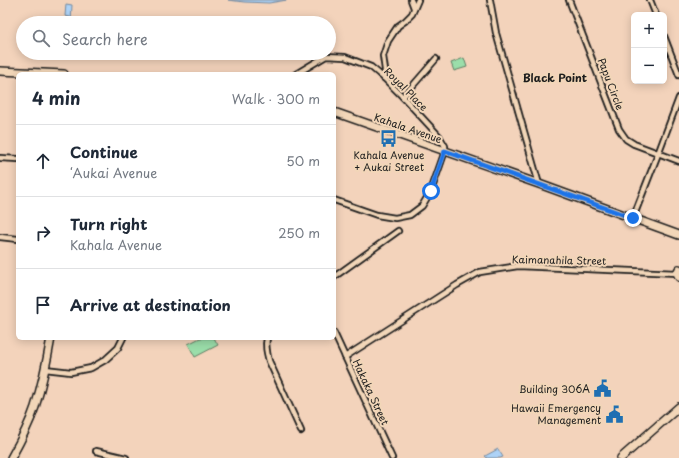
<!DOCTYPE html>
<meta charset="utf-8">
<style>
:root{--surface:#fff;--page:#f2f2f3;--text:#1f2937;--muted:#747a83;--line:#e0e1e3}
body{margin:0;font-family:"Playpen Sans",sans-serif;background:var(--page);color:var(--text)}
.controls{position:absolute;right:12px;top:12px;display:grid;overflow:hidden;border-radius:6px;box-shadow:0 2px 10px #0003}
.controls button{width:36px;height:36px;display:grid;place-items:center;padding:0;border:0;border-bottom:1px solid var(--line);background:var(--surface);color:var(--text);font:20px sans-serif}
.stop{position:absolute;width:12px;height:12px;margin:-9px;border:3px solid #1a73e8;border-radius:50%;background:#fff}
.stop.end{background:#1a73e8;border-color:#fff;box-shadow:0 1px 4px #0008}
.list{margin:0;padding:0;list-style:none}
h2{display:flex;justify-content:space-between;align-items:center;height:52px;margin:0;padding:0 16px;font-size:17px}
h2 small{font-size:13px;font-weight:400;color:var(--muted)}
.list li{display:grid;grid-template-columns:26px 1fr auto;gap:12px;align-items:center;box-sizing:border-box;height:72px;padding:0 16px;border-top:1px solid var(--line)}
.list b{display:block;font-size:15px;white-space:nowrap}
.list p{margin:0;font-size:13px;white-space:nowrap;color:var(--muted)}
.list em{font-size:13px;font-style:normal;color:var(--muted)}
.icon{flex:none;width:22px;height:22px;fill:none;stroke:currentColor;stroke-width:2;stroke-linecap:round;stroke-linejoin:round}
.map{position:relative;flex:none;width:679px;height:458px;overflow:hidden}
.search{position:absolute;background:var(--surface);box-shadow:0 2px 10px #0003;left:16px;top:16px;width:320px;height:44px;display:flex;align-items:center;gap:10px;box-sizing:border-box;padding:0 14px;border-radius:22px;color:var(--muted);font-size:15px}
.panel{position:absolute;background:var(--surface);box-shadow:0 2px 10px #0003;left:16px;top:72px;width:320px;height:268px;border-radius:6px}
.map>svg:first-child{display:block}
.green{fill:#9bdeaa;stroke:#5c7d63}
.water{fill:#add2f6;stroke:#73899f}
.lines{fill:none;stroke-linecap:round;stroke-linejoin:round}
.street-casing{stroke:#1c1c1c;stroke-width:8}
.secondary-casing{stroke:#1c1c1c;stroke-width:10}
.street{stroke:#f2d6b8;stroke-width:4.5}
.secondary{stroke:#f2d6b8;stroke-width:7}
.route{stroke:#1a73e8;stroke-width:5}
.labels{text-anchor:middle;stroke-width:4;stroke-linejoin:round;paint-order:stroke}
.street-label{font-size:10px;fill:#1c1c1c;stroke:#f2d6b8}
.poi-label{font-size:10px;fill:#1c1c1c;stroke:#f2d6b8;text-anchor:end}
.neighbourhood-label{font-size:11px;font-weight:bold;fill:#1c1c1c;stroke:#f2d6b8}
</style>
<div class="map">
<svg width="679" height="458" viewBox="0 0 679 458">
<rect width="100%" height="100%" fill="#f3d3bb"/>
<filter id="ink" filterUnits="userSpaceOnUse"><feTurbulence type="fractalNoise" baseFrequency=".025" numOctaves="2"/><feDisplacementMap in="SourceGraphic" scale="8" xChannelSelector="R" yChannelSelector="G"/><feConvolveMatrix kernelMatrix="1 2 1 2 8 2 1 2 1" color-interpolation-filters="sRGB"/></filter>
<g filter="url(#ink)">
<g class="green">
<polygon points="464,58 467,67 454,71 451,63"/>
<polygon points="200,338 214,338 218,345 195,357 188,344"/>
</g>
<g class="water">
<polygon points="228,0 287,0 269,3 244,2"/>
<polygon points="66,4 72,5 71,23 70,23 70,17 65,16"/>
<polygon points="498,449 503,457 500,458 487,458 485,456"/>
</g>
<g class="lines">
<defs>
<g id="street">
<polyline points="411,0 414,8"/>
<polyline points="490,0 496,33 539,184"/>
<polyline points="569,0 619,129 626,139 634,144 679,161"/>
<polyline points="650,0 656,15"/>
<polyline points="664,36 679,75"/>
<polyline points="296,74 326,56 345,57 371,67 384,78 403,97 439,136 445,146 445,151 431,191 422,206 410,215 395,218 377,215 334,200"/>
<polyline points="384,78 385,70 383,56 388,41 398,26 405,21 412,14 418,0"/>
<polyline points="403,97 436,59"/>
<polyline points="0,158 18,159"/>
<polyline points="633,218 658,154 679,98"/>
<polyline points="0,237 18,239"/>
<polyline points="334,277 398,231"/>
<polyline points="334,333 392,458"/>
<path d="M267,338c-2,8 0,15 2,23l32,70"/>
<polyline points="345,357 457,285 480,272 518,266 677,273"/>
<polyline points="45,369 71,372 91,368 105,360 118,348 123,338"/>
<polyline points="96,451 126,458"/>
</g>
<g id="secondary">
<polyline points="0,71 64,74"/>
<polyline points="334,112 539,184 679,235"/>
<polyline points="679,269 677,273 679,277"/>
<path d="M11,458c9,-16 18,-33 24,-51 7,-22 12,-46 16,-69"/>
<polyline points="621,458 679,407"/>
</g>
</defs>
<use href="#street" class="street-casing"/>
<use href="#secondary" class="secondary-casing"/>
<use href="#street" class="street"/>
<use href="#secondary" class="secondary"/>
</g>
</g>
<g class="lines" filter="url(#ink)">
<polyline class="route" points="431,191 445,151 633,218"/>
</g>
<defs>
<symbol id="bus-bare" viewBox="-9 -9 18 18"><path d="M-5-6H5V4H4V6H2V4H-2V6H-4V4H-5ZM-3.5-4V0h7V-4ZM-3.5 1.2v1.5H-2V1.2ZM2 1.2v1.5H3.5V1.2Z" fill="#1f6fb2" stroke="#f2d6b8" stroke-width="2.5" paint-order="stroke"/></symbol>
<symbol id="civic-bare" viewBox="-9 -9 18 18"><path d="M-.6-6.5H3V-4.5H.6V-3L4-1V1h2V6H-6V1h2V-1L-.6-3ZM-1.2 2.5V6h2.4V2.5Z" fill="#1f6fb2" stroke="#f2d6b8" stroke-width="2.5" paint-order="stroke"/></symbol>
</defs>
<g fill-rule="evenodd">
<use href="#bus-bare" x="376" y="126" width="25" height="25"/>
<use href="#civic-bare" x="590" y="376" width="25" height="25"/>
<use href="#civic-bare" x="602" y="402" width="25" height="25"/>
</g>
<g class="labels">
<g class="street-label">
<text transform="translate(611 84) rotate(69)" y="4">Papu Circle</text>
<text transform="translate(406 89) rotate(45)" y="4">Royal Place</text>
<text transform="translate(408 128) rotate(19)" y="4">Kahala Avenue</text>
<text transform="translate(559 260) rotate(1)" y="4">Kaimanahila Street</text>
<text transform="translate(371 392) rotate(65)" y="4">Hakaka Street</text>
</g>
<g class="poi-label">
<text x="389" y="159" text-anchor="middle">Kahala Avenue<tspan x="389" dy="12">+ Aukai Street</tspan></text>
<text x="590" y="393">Building 306A</text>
<text x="601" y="412">Hawaii Emergency<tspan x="601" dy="12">Management</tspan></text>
</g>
<g class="neighbourhood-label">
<text x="555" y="82">Black Point</text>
</g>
</g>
</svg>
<div class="controls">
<button>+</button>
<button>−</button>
</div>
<div class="stop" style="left:431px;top:191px"></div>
<div class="stop end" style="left:633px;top:218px"></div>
<div class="search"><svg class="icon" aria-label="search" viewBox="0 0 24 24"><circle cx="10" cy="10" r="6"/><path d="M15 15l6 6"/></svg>Search here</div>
<section class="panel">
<h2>4 min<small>Walk · 300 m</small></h2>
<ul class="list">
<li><svg class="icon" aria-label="ahead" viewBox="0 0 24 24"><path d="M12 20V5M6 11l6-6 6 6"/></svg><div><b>Continue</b><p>ʻAukai Avenue</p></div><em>50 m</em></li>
<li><svg class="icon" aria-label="right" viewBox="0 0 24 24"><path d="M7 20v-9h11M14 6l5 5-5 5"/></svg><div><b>Turn right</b><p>Kahala Avenue</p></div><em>250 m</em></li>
<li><svg class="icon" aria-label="arrive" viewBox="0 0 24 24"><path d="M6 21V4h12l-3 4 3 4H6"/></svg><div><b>Arrive at destination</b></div></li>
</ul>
</section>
</div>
